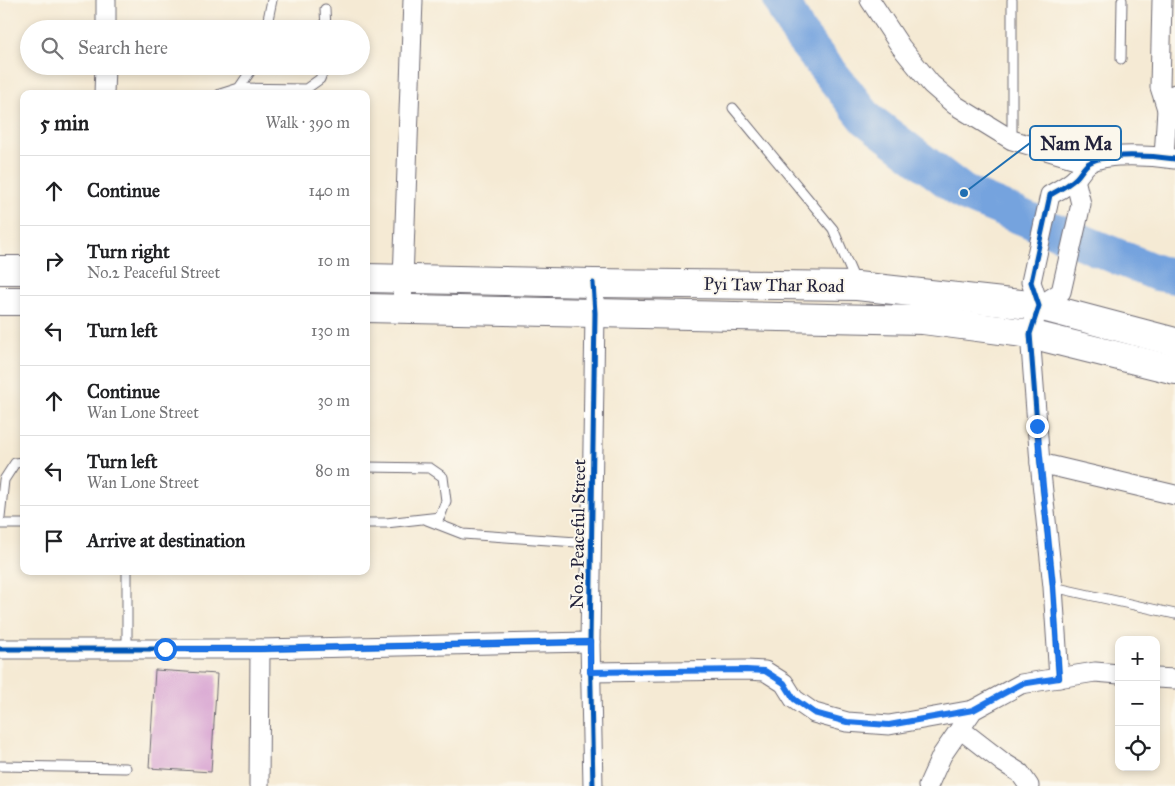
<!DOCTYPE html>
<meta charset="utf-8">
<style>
:root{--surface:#fff;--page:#f2f2f2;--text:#202124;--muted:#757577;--line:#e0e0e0}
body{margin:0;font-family:"IM FELL Great Primer",serif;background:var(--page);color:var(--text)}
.controls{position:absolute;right:15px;bottom:15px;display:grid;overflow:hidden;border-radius:10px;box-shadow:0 2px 8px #0003}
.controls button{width:45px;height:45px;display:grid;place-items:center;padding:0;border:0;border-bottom:1px solid var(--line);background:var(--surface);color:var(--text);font:25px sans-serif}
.stop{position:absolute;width:15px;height:15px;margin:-11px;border:4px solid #1a73e8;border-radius:50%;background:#fff}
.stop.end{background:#1a73e8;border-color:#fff;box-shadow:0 1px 5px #0008}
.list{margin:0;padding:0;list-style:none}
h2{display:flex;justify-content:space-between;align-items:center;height:65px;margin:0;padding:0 20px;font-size:21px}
h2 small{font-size:16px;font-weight:400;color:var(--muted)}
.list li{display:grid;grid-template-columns:32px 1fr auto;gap:15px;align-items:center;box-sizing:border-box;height:70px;padding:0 20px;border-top:1px solid var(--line)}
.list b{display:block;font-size:19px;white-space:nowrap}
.list p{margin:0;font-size:16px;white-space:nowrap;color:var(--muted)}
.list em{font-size:16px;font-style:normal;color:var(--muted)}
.icon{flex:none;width:28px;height:28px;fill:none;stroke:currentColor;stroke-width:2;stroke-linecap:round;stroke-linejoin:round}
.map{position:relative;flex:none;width:1175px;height:786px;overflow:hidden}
.search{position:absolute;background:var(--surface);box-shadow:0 2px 8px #0003;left:20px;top:20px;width:350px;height:55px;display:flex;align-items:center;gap:12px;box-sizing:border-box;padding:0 18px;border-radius:28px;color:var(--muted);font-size:19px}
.panel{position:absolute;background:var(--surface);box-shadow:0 2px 8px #0003;left:20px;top:90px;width:350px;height:485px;border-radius:10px}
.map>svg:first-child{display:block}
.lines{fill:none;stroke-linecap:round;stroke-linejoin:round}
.river{stroke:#75a3de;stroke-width:36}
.building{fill:#d69fd0}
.service-casing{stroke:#6c6871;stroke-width:11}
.minor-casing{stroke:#6c6871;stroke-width:21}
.trunk-casing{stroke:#6c6871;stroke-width:30}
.service{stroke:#fff;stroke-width:9}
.minor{stroke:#fff;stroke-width:19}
.trunk{stroke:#fff;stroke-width:28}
.cycleway-casing{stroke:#fbf7ec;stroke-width:8}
.cycleway{stroke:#0057b8;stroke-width:5}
.route{stroke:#1a73e8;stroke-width:6}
.labels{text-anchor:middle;stroke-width:4;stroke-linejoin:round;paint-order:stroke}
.street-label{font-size:18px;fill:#22223b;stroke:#fbf7ec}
.leader{fill:none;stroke:#1f6fb2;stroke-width:2}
.callout-dot{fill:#1f6fb2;stroke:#fbf7ec;stroke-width:2}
.callout{fill:#fbf7ec;stroke:#1f6fb2;stroke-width:2}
.callout-label{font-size:19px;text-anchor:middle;font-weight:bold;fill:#22223b}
</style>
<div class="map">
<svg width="1175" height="786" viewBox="0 0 1175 786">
<rect width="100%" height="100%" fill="#fbf7ec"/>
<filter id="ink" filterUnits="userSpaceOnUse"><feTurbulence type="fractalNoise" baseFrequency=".02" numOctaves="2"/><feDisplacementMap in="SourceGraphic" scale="10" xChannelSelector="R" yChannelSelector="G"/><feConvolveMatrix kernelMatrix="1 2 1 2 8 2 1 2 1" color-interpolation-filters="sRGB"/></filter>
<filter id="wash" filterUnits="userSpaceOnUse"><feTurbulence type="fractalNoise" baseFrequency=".0096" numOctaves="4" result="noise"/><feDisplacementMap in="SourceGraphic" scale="20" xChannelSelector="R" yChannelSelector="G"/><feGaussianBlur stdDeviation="1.12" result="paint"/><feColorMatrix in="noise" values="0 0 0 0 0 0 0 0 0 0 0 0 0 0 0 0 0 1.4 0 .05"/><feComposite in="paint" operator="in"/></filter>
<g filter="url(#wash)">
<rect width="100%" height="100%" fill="#f5ead4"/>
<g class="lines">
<polyline class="river" points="781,0 799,34 867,119 964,193 1157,273 1175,276"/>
</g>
<g id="blocks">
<polygon class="building" points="155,670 217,674 211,772 149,768"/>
</g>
</g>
<g filter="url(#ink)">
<use href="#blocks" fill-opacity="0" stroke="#6c6871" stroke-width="1"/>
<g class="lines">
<defs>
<g id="service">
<polyline points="325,9 326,29"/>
<polyline points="266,29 272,0"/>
<polyline points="1121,59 1122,0"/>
<polyline points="239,88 306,89 320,79 325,66"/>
<polyline points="220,94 239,88 254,66"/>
<polyline points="733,108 833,229 856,283"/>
<polyline points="1012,140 1012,0"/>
<polyline points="366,467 430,468 443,477 446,501 440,517 386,523 366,523"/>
<polyline points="0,517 4,480 15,463 24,462"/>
<polyline points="427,520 463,534 591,543"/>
<polyline points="0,524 24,524"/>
<polyline points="127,571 127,649"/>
<polyline points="1053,587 1175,614"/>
<polyline points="0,766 126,768"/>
</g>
<g id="minor">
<polyline points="870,0 901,47 931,84 955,105 1012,140 1089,163"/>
<polyline points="1162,0 1160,87 1167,109 1175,94"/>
<polyline points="106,29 106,0"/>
<polyline points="104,94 105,66"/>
<polyline points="1164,157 1167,109"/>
<polyline points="1039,306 1061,292 1081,204 1075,179"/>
<polyline points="402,308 413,0"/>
<polyline points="1040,463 1175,495"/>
<polyline points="0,649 260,649 590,642"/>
<polyline points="590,672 746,670 765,671 784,683 794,699 814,713 847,722 889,725 973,710"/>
<path d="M1059,678l-6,-91 -13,-124 -10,-129 9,-28 -8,-24 19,-87c9,-5 19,-10 26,-17 5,-5 8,-12 13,-15 17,-11 66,-7 86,-4"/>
<polyline points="1156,678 1175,679"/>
<polyline points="960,729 1004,763 1020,773 1029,786"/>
<polyline points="259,786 260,649"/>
<polyline points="593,786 590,642 595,313 593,283"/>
<polyline points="928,786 942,755 973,710 1021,684 1095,672 1119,674"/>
</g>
<g id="trunk">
<polyline points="0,270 24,270"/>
<polyline points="366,278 593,283 857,286 1039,306 1175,342"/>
<polyline points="0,301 24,301"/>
<polyline points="366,308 923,320 1030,334 1175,370"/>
</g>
</defs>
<use href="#service" class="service-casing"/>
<use href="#minor" class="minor-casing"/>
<use href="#trunk" class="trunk-casing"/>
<use href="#service" class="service"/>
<use href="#minor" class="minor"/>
<use href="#trunk" class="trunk"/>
<defs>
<g id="cycleway">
<polyline points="0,649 260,649 590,642"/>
<path d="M1059,678l-6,-91 -13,-124 -10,-129 9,-28 -8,-24 19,-87c9,-5 19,-10 26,-17 5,-5 8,-12 13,-15 17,-11 66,-7 86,-4"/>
<polyline points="593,786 590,642 595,313 593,283"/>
</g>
</defs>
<use href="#cycleway" class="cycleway-casing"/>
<use href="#cycleway" class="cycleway"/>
</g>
</g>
<g class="lines" filter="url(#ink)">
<polyline class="route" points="165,649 260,649 590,642 590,672 746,670 765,671 784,683 794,699 814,713 847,722 889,725 973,710 1021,684 1059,678 1053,587 1037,426"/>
</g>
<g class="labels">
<g class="street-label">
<text transform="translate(774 285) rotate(1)" y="6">Pyi Taw Thar Road</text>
<text transform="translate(578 534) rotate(-89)" y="6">No.2 Peaceful Street</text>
</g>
</g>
<path class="leader" d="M964 193L1030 143"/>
<circle class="callout-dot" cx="964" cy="193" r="5"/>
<rect class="callout" x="1030" y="126" width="91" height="34" rx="5"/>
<g class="callout-label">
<text x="1076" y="150">Nam Ma</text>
</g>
</svg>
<div class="controls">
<button>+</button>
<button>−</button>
<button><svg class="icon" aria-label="locate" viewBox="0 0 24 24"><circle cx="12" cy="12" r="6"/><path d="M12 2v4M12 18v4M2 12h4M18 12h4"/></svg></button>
</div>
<div class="stop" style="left:165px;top:649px"></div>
<div class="stop end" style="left:1037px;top:426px"></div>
<div class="search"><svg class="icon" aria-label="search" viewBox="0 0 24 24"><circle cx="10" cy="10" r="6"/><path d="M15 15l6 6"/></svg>Search here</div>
<section class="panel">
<h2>5 min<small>Walk · 390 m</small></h2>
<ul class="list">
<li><svg class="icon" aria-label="ahead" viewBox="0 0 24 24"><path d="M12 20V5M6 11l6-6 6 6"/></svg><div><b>Continue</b></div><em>140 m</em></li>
<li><svg class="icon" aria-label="right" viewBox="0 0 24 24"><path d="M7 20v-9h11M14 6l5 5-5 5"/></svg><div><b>Turn right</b><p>No.2 Peaceful Street</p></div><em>10 m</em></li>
<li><svg class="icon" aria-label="left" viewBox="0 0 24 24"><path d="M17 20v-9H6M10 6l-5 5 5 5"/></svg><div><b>Turn left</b></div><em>130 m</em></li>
<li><svg class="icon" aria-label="ahead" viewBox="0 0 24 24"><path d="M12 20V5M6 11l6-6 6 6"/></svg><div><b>Continue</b><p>Wan Lone Street</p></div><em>30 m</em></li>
<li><svg class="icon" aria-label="left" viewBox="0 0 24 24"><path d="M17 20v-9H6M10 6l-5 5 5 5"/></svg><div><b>Turn left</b><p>Wan Lone Street</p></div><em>80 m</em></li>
<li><svg class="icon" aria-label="arrive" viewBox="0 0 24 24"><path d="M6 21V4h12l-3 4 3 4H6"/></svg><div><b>Arrive at destination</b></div></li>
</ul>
</section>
</div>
